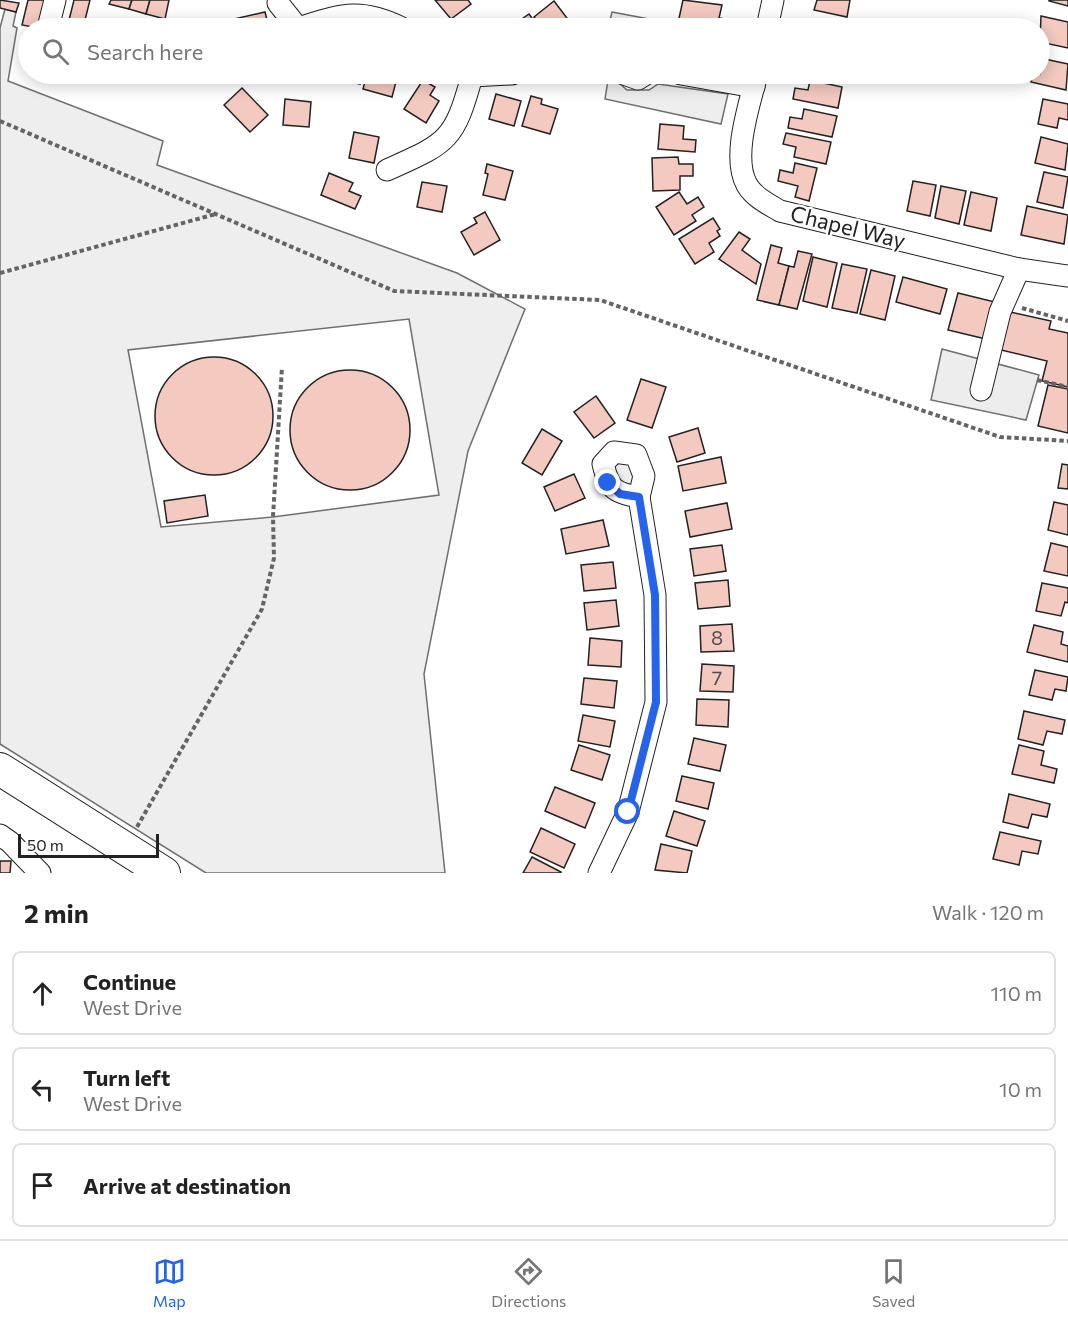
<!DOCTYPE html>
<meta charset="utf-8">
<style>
:root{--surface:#fff;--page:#f6f6f6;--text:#222;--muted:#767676;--line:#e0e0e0;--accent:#2563eb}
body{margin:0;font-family:Commissioner,sans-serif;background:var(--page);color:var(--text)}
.scale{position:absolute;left:18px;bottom:15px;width:141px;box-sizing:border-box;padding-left:6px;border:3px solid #222;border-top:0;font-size:16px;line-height:21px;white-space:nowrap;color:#222;-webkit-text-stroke:4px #fff;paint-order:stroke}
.stop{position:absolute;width:18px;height:18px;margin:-14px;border:4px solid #2563eb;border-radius:50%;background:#fff}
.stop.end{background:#2563eb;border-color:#fff;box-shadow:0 2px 6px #0008}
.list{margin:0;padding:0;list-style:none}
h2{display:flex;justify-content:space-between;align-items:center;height:78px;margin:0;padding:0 24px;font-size:26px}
h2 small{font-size:20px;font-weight:400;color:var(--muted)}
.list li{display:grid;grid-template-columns:39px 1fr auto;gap:18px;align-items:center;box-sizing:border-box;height:84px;margin:0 12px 12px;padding:0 12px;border:2px solid var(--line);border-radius:9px}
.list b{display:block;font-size:22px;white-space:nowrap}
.list p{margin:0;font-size:20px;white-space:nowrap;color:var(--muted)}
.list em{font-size:20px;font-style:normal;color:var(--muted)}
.icon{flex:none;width:33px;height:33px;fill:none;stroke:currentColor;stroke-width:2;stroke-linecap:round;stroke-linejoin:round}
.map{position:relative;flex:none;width:1068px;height:873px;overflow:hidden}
.search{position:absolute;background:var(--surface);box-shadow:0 3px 15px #0003;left:18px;right:18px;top:18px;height:66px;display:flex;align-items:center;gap:15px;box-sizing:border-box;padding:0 21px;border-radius:33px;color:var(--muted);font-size:22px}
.sheet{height:366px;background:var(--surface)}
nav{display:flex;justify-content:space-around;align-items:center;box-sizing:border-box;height:84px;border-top:2px solid var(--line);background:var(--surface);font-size:16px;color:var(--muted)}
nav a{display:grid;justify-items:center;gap:3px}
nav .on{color:var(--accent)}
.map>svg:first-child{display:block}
.green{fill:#eee;stroke:#6f6f6f;stroke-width:1.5;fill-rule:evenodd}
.parking{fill:#ededed;stroke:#6f6f6f;stroke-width:1.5}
.building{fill:#f3c9c0;stroke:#222;stroke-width:1.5}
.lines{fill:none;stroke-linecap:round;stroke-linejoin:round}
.minor-casing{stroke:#222;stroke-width:23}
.highway-casing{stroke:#222;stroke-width:34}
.path{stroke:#646464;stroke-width:4;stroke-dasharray:4.5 3;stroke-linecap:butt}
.minor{stroke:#fff;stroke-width:21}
.highway{stroke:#fff;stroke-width:32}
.route{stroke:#2563eb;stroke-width:8}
.labels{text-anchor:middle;stroke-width:4.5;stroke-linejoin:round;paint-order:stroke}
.number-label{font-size:20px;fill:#564c4a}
.street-label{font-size:22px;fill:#222;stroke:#fff}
</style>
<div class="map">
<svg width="1068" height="873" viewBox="0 0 1068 873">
<rect width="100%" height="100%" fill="#fff"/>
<g class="green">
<path d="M5,9l11,3 -3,14 4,2 -9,53 155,60 -6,24 300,108 68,36 -57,142 -44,223 21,199h-239l-206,-129v-716zM409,319l30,176 -166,22 -112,10 -33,-177z"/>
<polygon points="612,12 697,28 608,28"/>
<polygon points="609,74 627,90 649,90 658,84 728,94 721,124 605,99"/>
<polygon points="614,452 636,455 639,497 608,483"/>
</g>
<polygon class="parking" points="942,349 1039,375 1026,420 931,400"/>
<g class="building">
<polygon points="0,0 19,3 16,12 0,8"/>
<polygon points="28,0 45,0 38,28 22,25"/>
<polygon points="74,0 90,0 83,28 67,28"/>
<polygon points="111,0 132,0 129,9 109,4"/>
<polygon points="132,0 150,0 146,14 129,9"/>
<polygon points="150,0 169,0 165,19 146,14"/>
<polygon points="435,0 468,0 471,4 451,19"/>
<polygon points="683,0 722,5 719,18 733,20 731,28 710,28 678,23"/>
<polygon points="817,0 850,0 847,17 814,10"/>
<polygon points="1049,0 1068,0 1068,6 1049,1"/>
<polygon points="554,1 570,22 562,28 544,28 534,17"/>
<polygon points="265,12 268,24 257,28 236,28 234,19"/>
<polygon points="529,14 539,28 509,28"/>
<polygon points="1041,16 1068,22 1068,48 1040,42"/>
<polygon points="823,23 845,28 822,28"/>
<polygon points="1040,58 1068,64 1066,90 1031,82 1033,74 1040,74"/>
<polygon points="327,74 362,74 360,84 326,76"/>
<polygon points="367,74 398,74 392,97 363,89"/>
<polygon points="802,74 850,74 848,83"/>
<polygon points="423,80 435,87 430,95 439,101 426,123 404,109"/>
<polygon points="810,80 842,87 838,108 793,99 795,88 808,90"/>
<polygon points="242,88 268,115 250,132 224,105"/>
<polygon points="496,94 521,101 514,126 489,119"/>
<polygon points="531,96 542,99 541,104 558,109 550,134 522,126"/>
<polygon points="285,99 311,102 309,127 283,125"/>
<polygon points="1043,99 1068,104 1068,120 1059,118 1057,128 1038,124"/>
<polygon points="804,109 837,116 832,137 788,128 790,117 802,119"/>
<polygon points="660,124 684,126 683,139 696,140 695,152 658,149"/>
<polygon points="354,132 379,137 374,163 349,158"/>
<polygon points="786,133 831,142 826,164 794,157 796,147 783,144"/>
<polygon points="1041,137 1068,144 1065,170 1035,163"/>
<polygon points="678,157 679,164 693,164 693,176 680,176 680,190 653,191 652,158"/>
<polygon points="795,163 817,168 809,201 795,197 798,186 778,181 780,170 793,173"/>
<polygon points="487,164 513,171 505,200 483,195 488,174 485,173"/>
<polygon points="1044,172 1068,177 1063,208 1037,202"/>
<polygon points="329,173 353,183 349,191 361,196 355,209 321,195"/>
<polygon points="913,181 936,185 930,216 907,211"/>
<polygon points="422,182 447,186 442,212 417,207"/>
<polygon points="941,186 966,191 959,224 935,218"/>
<polygon points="679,192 687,204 698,197 704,207 692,215 696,221 674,235 656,207"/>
<polygon points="971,192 997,198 991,231 964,225"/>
<polygon points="1027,206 1068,215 1064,244 1021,235"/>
<polygon points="485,212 500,240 474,255 461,232 477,223 474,218"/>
<polygon points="713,218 720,229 717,231 720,236 709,243 714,252 695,264 679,239"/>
<polygon points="739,232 750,239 742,250 761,264 756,284 719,259"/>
<polygon points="771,245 782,248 778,263 789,266 779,305 757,300"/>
<polygon points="798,251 812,254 797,309 779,305 789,266 794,267"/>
<polygon points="813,257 837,263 827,307 803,301"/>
<polygon points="842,264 867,269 857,313 832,308"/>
<polygon points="871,270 895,276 885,320 860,314"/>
<polygon points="903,277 947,289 940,314 896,302"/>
<polygon points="958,293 999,303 990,340 948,330"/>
<polygon points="1010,312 1051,321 1049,329 1068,333 1068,387 1042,381 1047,361 1001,350"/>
<circle cx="214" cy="416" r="59"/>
<circle cx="350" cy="430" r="60"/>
<polygon points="641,379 666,387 652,428 627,420"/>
<polygon points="1048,385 1068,389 1068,433 1038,426"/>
<polygon points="596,396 615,423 594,438 574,412"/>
<polygon points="698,428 705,453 677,462 669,437"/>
<polygon points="542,429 562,441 542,475 522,463"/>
<polygon points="721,457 726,483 683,491 678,466"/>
<polygon points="1062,464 1068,465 1068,489 1058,488"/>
<polygon points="574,474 585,498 555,511 544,487"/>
<polygon points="205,495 208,516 167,523 164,501"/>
<polygon points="1054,502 1068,505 1068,535 1048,530"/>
<polygon points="727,503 732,529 690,537 685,511"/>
<polygon points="603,520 609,546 566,554 561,529"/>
<polygon points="1051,543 1068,547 1068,576 1044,571"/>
<polygon points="722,545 726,571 694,576 690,549"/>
<polygon points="613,562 616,588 584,591 581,565"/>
<polygon points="728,580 730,606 698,609 695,583"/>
<polygon points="1042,583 1068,588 1068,603 1065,602 1061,616 1036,611"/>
<polygon points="616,600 619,626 587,630 584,603"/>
<polygon points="732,624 734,651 701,652 700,626"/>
<polygon points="1034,625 1063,632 1061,644 1068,646 1068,662 1027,652"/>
<polygon points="590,638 622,641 621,667 588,665"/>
<polygon points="702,664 734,666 733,692 700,691"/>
<polygon points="1035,670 1068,677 1066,691 1055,689 1052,700 1029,695"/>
<polygon points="584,678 617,681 614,708 581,704"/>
<polygon points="697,699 729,700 728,727 696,725"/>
<polygon points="1024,711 1065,720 1062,734 1047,731 1043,745 1018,739"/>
<polygon points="583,715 615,721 610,747 578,741"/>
<polygon points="694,738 726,745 720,771 688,764"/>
<polygon points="579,745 610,755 602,780 571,770"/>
<polygon points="1019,745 1044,751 1041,765 1057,769 1054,783 1012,774"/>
<polygon points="682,776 714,783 708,809 676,801"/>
<polygon points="555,787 595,803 585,828 545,811"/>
<polygon points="1009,794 1050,804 1047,817 1032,814 1028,828 1003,822"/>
<polygon points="674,811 705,821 697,846 666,836"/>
<polygon points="541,828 575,844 564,868 530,852"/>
<polygon points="1000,832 1041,841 1038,854 1022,851 1019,865 993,859"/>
<polygon points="661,844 692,851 687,873 655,870"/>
<polygon points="532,857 561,872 561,873 523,873"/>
<polygon points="0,861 11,861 10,873 0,873"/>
</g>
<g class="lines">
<defs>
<g id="minor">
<path d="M278,3l20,25c43,-13 61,-21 104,0"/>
<polyline points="48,28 55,0"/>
<polyline points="767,28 773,0"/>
<polyline points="468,74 472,76 512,74"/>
<polyline points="624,74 638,79 646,74"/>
<polyline points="681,74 754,87"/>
<path d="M757,74c-7,29 -26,83 -10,111 7,12 21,19 33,26l239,58 49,7"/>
<path d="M387,170c60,-27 67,-28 85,-94"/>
<polyline points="981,390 1000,312 1019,269"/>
<path d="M614,452l22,3 8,21 -5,21c-26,-4 -30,-9 -36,-33z"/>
<polyline points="0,835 10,842 40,873"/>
<polyline points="599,873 628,812 656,702 655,595 639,497"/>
</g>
<polyline id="highway" points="0,769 164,873"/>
</defs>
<use href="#minor" class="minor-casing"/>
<use href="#highway" class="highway-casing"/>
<g class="path">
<polyline points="0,121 394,291 600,300 1000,437 1068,441"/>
<polyline points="0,273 216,214"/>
<polyline points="1022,308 1068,321"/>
<polyline points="1037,380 1068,387"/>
<polyline points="137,827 262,609 274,558 273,517 282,367"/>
</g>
<use href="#minor" class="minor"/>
<use href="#highway" class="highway"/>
</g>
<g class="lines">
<polyline class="route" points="608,483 620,494 639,497 655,595 656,702 628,812"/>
</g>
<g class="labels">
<g class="number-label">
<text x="717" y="645">8</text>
<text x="717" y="685">7</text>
</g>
<g class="street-label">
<text transform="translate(848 227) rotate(14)" y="8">Chapel Way</text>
</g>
</g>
</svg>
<div class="scale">50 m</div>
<div class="stop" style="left:628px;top:812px"></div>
<div class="stop end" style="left:608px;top:483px"></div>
<div class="search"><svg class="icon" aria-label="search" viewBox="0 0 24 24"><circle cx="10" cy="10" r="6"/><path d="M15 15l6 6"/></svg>Search here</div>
</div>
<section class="sheet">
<h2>2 min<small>Walk · 120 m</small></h2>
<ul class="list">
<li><svg class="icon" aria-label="ahead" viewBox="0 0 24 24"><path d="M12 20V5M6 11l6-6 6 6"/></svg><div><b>Continue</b><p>West Drive</p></div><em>110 m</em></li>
<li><svg class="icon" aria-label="left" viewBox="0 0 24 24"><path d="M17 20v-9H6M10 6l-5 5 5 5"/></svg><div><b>Turn left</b><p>West Drive</p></div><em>10 m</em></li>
<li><svg class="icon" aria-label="arrive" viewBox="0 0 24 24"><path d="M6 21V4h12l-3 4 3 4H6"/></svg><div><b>Arrive at destination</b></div></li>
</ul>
</section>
<nav>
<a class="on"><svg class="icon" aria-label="map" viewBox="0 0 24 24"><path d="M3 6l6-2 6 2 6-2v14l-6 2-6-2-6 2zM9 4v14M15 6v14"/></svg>Map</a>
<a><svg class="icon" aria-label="directions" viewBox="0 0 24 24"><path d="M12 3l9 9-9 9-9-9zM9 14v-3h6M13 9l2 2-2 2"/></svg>Directions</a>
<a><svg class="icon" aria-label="saved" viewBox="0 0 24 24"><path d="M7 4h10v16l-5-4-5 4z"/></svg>Saved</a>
</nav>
